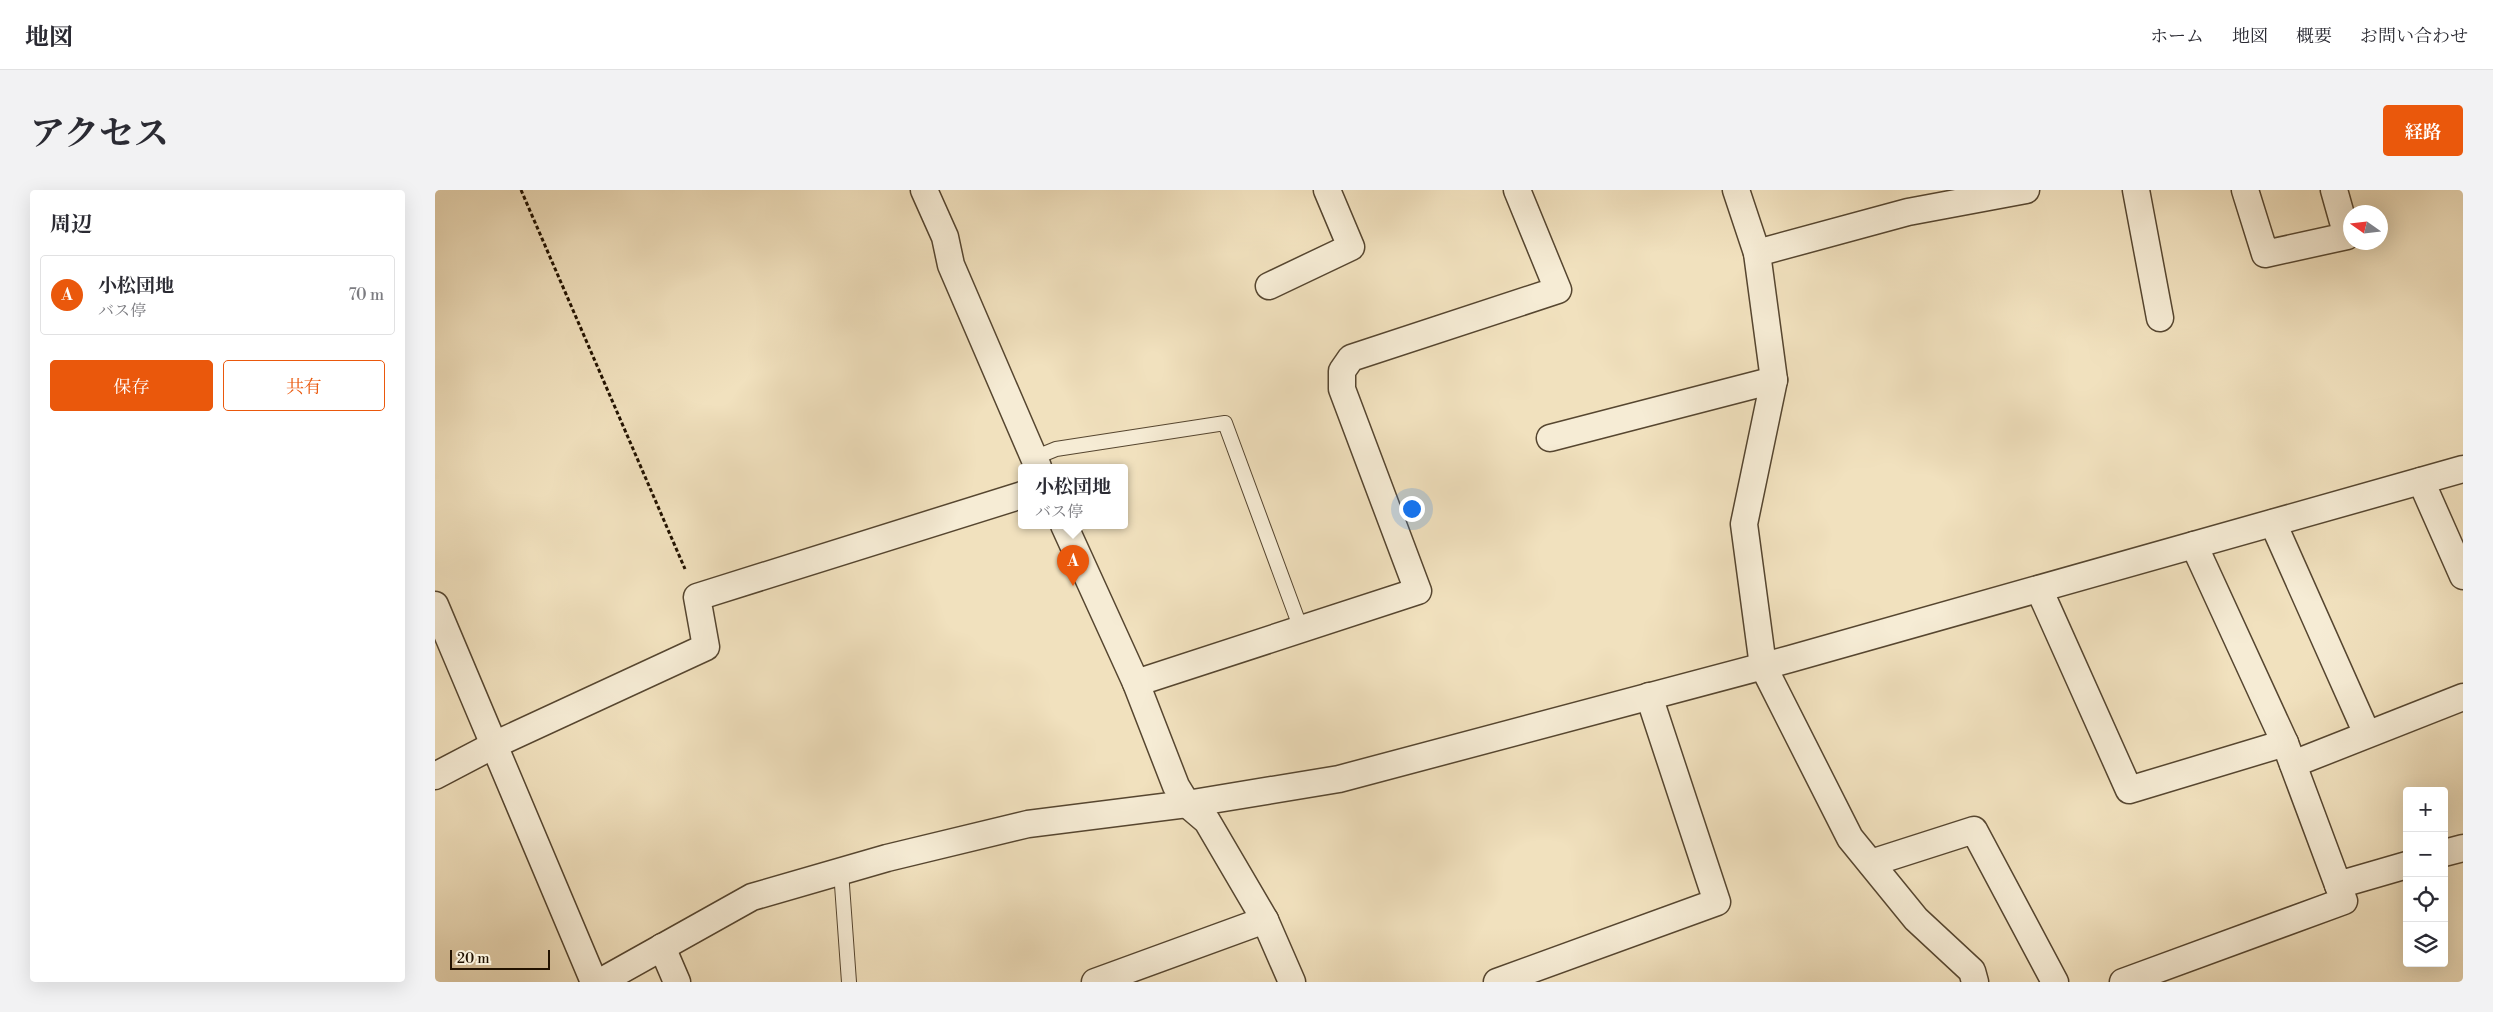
<!DOCTYPE html>
<html lang="ja">
<meta charset="utf-8">
<style>
:root{--surface:#fff;--page:#f2f2f3;--text:#2b2b33;--muted:#7c7c81;--line:#e1e1e2;--accent:#ea580c}
body{margin:0;font-family:"Libre Bodoni","Noto Serif JP",serif;background:var(--page);color:var(--text)}
.controls{position:absolute;right:15px;bottom:15px;display:grid;overflow:hidden;border-radius:5px;box-shadow:0 5px 20px #0002}
.controls button{width:45px;height:45px;display:grid;place-items:center;padding:0;border:0;border-bottom:1px solid var(--line);background:var(--surface);color:var(--text);font:25px sans-serif}
.compass{position:absolute;left:1908px;top:15px;width:45px;height:45px;border-radius:50%;background:var(--surface);box-shadow:0 5px 20px #0002;rotate:284deg}
.scale{position:absolute;left:15px;bottom:12px;width:100px;box-sizing:border-box;padding-left:5px;border:2px solid #221200;border-top:0;font-size:14px;line-height:18px;white-space:nowrap;color:#221200;-webkit-text-stroke:4px #f6ecd5;paint-order:stroke}
.you{position:absolute;left:976px;top:318px;width:18px;height:18px;margin:-12px;border:4px solid #fff;border-radius:50%;background:#1a73e8;box-shadow:0 0 0 8px #1a73e833}
.badge{display:grid;place-items:center;width:32px;height:32px;border-radius:50%;background:var(--accent);color:#fff;font-size:16px;font-weight:700}
.pin{position:absolute;translate:-50% -41px;filter:drop-shadow(0 1px 2px #0008)}
.pin::after{content:'';position:absolute;top:26px;width:18px;height:15px;background:inherit;clip-path:polygon(0 0,100% 0,50% 100%)}
.popup{position:absolute;left:583px;top:274px;width:110px;height:65px;box-sizing:border-box;display:grid;place-content:center;border-radius:5px;background:var(--surface);filter:drop-shadow(0 1px 4px #0005);font-size:16px;white-space:nowrap;color:var(--muted)}
.popup b{font-size:19px;color:var(--text)}
.popup::after{content:'';position:absolute;left:50%;top:100%;margin-left:-10px;border:10px solid transparent;border-top-color:var(--surface)}
.list{margin:0;padding:0;list-style:none}
h2{display:flex;justify-content:space-between;align-items:center;height:65px;margin:0;padding:0 20px;font-size:21px}
h2 small{font-size:16px;font-weight:400;color:var(--muted)}
.list li{display:grid;grid-template-columns:32px 1fr auto;gap:15px;align-items:center;box-sizing:border-box;height:80px;margin:0 10px 10px;padding:0 10px;border:1px solid var(--line);border-radius:5px}
.list b{display:block;font-size:19px;white-space:nowrap}
.list p{margin:0;font-size:16px;white-space:nowrap;color:var(--muted)}
.list em{font-size:16px;font-style:normal;color:var(--muted)}
.actions{display:flex;gap:10px;padding:15px 20px}
.actions a{flex:1;padding:11px 0;border:1px solid var(--accent);border-radius:5px;text-align:center;font-size:18px;color:var(--accent)}
.actions .main{background:var(--accent);color:#fff}
.icon{flex:none;width:28px;height:28px;fill:none;stroke:currentColor;stroke-width:2;stroke-linecap:round;stroke-linejoin:round}
.map{position:relative;flex:none;width:2028px;height:792px;overflow:hidden;border-radius:5px}
header{display:flex;align-items:center;gap:30px;box-sizing:border-box;height:70px;padding:0 25px;background:var(--surface);border-bottom:1px solid var(--line)}
header strong{font-size:24px}
nav{display:flex;gap:28px;margin-inline-start:auto;font-size:18px}
.intro{display:flex;align-items:center;justify-content:space-between;box-sizing:border-box;height:120px;padding:0 30px}
h1{margin:0;font-size:35px}
.button{padding:12px 22px;border-radius:5px;background:var(--accent);color:#fff;font-size:18px;font-weight:700}
main{display:flex;gap:30px;padding:0 30px}
aside{flex:1;background:var(--surface);border-radius:5px;box-shadow:0 5px 20px #0002}
.map>svg:first-child{display:block}
.lines{fill:none;stroke-linecap:round;stroke-linejoin:round}
.lane-casing{stroke:#564630;stroke-width:16}
.street-casing{stroke:#564630;stroke-width:29}
.path{stroke:#221200;stroke-width:3;stroke-dasharray:4 2.5;stroke-linecap:butt}
.lane{stroke:#f6ecd5;stroke-width:14}
.street{stroke:#f6ecd5;stroke-width:26}
</style>
<header>
<strong>地図</strong>
<nav><a>ホーム</a><a>地図</a><a>概要</a><a>お問い合わせ</a></nav>
</header>
<div class="intro"><h1>アクセス</h1><a class="button">経路</a></div>
<main>
<aside>
<h2>周辺<small></small></h2>
<ul class="list">
<li><span class="badge">A</span><div><b>小松団地</b><p>バス停</p></div><em>70 m</em></li>
</ul>
<div class="actions"><a class="main">保存</a><a>共有</a></div>
</aside>
<div class="map">
<svg width="2028" height="792" viewBox="0 0 2028 792">
<rect width="100%" height="100%" fill="#f1e1be"/>
<filter id="stains"><feTurbulence type="fractalNoise" baseFrequency=".004" numOctaves="4"/><feColorMatrix values="0 0 0 0 .2 0 0 0 0 .09 0 0 0 0 .02 0 0 0 .5 -.17"/></filter>
<radialGradient id="worn" r=".72"><stop offset=".6" stop-color="#630" stop-opacity="0"/><stop offset="1" stop-color="#630" stop-opacity=".3"/></radialGradient>
<g class="lines">
<defs>
<g id="lane">
<polyline points="599,268 621,259 790,233 866,439"/>
<polyline points="406,681 414,792"/>
</g>
<g id="street">
<polyline points="489,0 510,47 516,75 603,277"/>
<polyline points="1301,0 1322,63 1339,190 1309,334 1328,476 1415,648 1481,729 1537,781 1540,792"/>
<polyline points="1701,0 1725,128"/>
<polyline points="1810,0 1830,64 1912,46 1899,0"/>
<polyline points="1322,63 1473,22 1591,0"/>
<polyline points="834,96 916,57 892,0"/>
<polyline points="1115,248 1339,190"/>
<polyline points="1986,291 2028,386"/>
<polyline points="1838,333 1932,544"/>
<polyline points="629,335 701,493 741,596 752,614 772,631 830,730 857,792"/>
<polyline points="1604,399 1694,600 1850,553"/>
<polyline points="0,415 159,792"/>
<polyline points="701,493 983,401 907,199 907,181 916,168 1123,100 1082,0"/>
<polyline points="1858,574 2028,507"/>
<polyline points="0,586 59,555 271,457 262,407 587,305"/>
<polyline points="2009,663 2028,658"/>
<polyline points="1436,673 1539,640 1620,792"/>
<polyline points="1903,695 1972,675"/>
<polyline points="227,757 242,792"/>
<polyline points="165,792 317,707 452,668 593,634 752,614 904,589 1355,469 2028,279"/>
<polyline points="660,792 830,730"/>
<polyline points="1062,792 1282,712 1214,506"/>
<polyline points="1688,792 1909,711 1850,553 1759,355"/>
</g>
</defs>
<use href="#lane" class="lane-casing"/>
<use href="#street" class="street-casing"/>
<polyline class="path" points="86,0 250,379"/>
<use href="#lane" class="lane"/>
<use href="#street" class="street"/>
</g>
<rect width="100%" height="100%" filter="url(#stains)"/>
<rect width="100%" height="100%" fill="url(#worn)"/>
</svg>
<div class="controls">
<button>+</button>
<button>−</button>
<button><svg class="icon" aria-label="locate" viewBox="0 0 24 24"><circle cx="12" cy="12" r="6"/><path d="M12 2v4M12 18v4M2 12h4M18 12h4"/></svg></button>
<button><svg class="icon" aria-label="layers" viewBox="0 0 24 24"><path d="M12 4l9 5-9 5-9-5zM3 14l9 5 9-5"/></svg></button>
</div>
<svg class="compass" viewBox="-18 -18 36 36"><path d="M0-13l5 13h-10z" fill="#e53935"/><path d="M0 13l5-13h-10z" fill="#7c7c81"/></svg>
<div class="scale">20 m</div>
<div class="you"></div>
<div class="pin badge" style="left:638px;top:396px">A</div>
<div class="popup"><b>小松団地</b>バス停</div>
</div>
</main>
